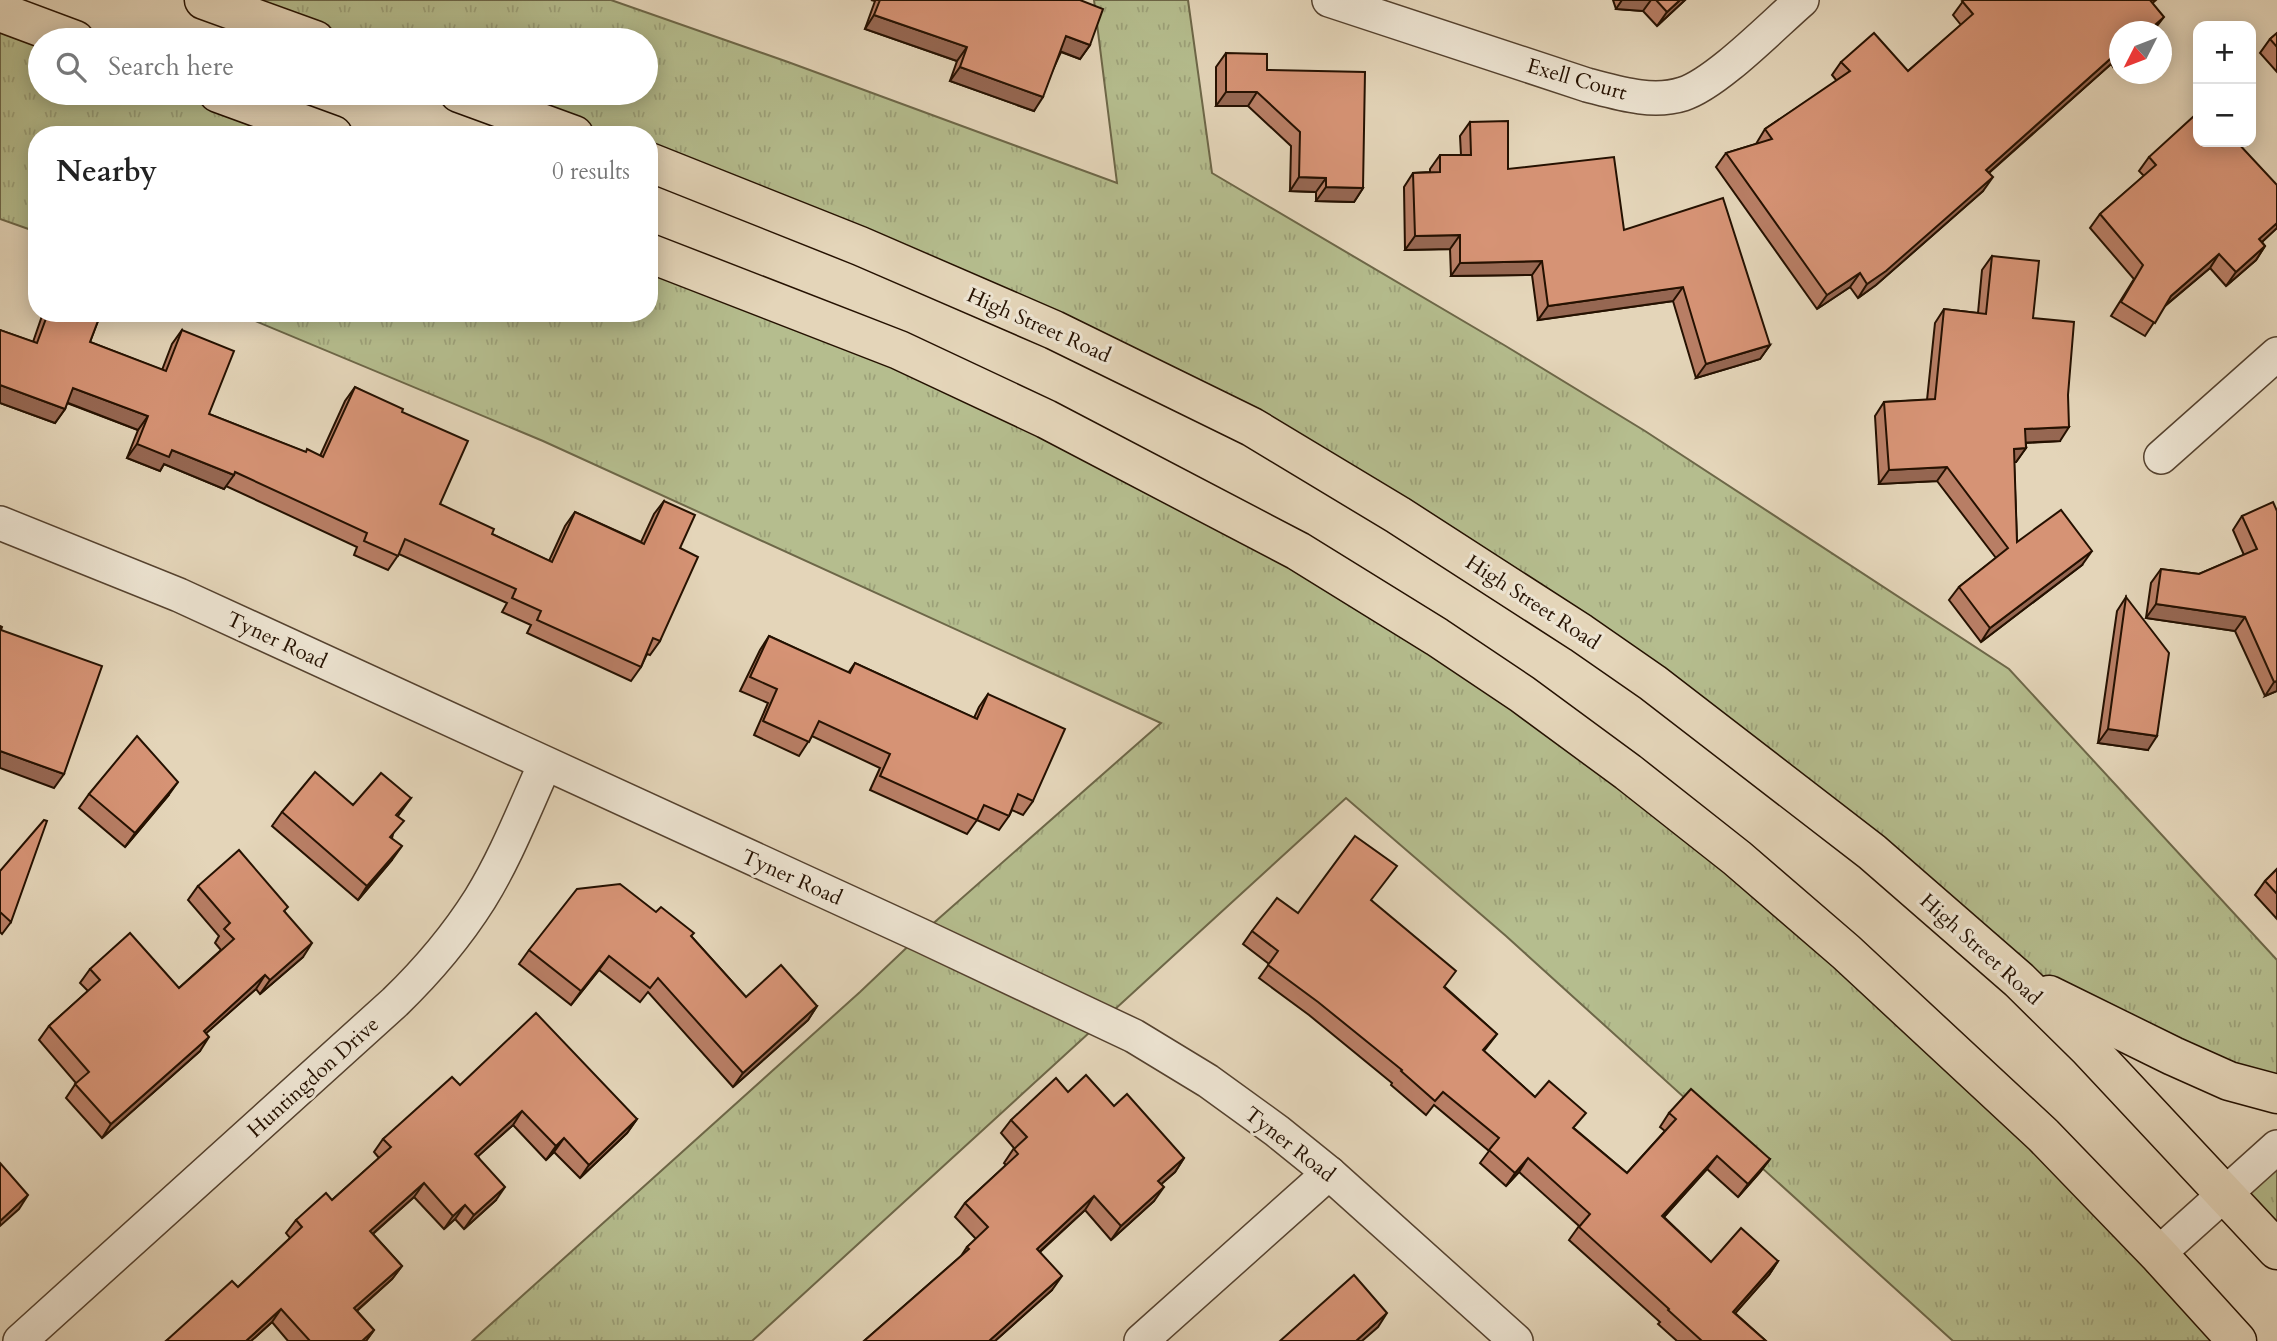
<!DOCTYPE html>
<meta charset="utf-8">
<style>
:root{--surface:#fff;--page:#f2f2f2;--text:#222;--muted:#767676;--line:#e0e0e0}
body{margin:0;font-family:Cardo,serif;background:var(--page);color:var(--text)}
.controls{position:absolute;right:21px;top:21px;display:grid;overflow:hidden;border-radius:14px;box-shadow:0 4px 18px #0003}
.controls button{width:63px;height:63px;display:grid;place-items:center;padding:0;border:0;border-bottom:2px solid var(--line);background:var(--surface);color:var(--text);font:35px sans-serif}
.compass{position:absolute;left:2109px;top:21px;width:63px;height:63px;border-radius:50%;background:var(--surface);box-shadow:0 4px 18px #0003;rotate:228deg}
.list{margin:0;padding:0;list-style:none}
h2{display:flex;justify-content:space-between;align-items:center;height:91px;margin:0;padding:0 28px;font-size:30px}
h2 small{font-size:23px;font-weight:400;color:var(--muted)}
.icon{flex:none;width:38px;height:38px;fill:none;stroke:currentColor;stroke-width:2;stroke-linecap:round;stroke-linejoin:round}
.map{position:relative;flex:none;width:2277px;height:1341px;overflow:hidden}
.search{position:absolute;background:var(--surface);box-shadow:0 4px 18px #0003;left:28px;top:28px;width:630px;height:77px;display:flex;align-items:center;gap:18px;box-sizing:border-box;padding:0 24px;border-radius:38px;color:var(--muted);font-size:26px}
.panel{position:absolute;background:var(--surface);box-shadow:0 4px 18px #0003;left:28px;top:126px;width:630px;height:196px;border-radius:28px}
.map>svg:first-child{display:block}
.park{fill:url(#park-tufts);stroke:#6d6748;stroke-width:2}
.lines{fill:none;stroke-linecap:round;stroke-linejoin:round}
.street-casing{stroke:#55422f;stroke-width:36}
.primary-casing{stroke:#251101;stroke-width:41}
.street{stroke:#ede4d2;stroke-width:33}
.primary{stroke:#e4d5b9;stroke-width:38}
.wall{fill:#b87e65;stroke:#251101;stroke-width:2}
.shaded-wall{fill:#966752;stroke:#251101;stroke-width:2}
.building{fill:#d69375;stroke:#251101;stroke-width:2}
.labels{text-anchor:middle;stroke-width:6;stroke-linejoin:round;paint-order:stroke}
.street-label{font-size:21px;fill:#251101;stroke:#ede4d2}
</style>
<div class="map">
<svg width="2277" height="1341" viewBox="0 0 2277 1341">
<defs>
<pattern id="park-tufts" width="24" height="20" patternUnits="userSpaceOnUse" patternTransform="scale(1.75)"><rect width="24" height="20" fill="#b5bd8e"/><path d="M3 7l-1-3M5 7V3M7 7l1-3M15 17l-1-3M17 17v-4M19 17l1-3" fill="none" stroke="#9ca179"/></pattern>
</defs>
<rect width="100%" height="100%" fill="#e4d5b9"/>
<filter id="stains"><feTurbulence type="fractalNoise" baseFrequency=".00286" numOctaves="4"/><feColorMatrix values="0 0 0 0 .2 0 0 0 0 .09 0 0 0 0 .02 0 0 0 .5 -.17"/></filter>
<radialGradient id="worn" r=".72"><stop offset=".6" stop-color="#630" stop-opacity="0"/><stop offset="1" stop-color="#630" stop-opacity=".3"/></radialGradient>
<g class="park">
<polygon points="204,0 611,0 788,62 1117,183 1094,0 1188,0 1212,173 1504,345 1645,431 2009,669 2277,960 2277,1094 2019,980 1872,852 1252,427 649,162 649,135 574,135 459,93 646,93 646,40 315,40"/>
<polygon points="0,12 40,40 40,93 218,93 333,135 37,135 37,232 0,219"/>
<polygon points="649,253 1046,419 1628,772 2237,1341 1953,1341 1506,936 1346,798 752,1341 472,1341 860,992 920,935 1161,723 543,441 236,313 649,313"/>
<polygon points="2277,1147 2277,1250 2226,1194"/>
</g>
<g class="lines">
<defs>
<g id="street">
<path d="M1329,0l258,85c31,8 65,19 96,9 34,-11 90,-69 119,-94"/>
<polyline points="2161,457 2277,354"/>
<polyline points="0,523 179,595 920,935 1134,1036 1208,1081 1277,1131 1329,1173 1516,1341"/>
<polyline points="2158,1254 2277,1147"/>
<path d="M20,1341l375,-339c32,-31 61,-65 85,-103 26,-42 44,-89 65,-135"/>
<polyline points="1141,1341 1329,1173"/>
</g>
<g id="primary">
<polyline points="204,0 315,40"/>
<polyline points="0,12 75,40"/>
<polyline points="218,93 333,135"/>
<polyline points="459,93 574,135"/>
<polyline points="649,162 860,246 1054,330 1252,427 1398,515 1581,633 1653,683 1872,852 2019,980 2089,1049 2277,1250"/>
<polyline points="649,253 899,350 1046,419 1298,551 1437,637 1522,694 1628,772 1737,858 1846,952 2043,1135 2158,1254 2237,1341"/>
<polyline points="2049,995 2173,1056 2229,1081 2277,1094"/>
</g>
</defs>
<use href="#street" class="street-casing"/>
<use href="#primary" class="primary-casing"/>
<use href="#street" class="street"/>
<use href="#primary" class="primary"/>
</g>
<g class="wall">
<polygon points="871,0 1080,0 1090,45 1080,59 1061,52 1034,111 950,81 957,61 865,29 875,1"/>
<polygon points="1613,0 1685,0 1657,26 1643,11 1616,9"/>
<polygon points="1964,0 2156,0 2119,32 2119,61 2113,67 2111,64 1989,173 1983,191 1876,285 1858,298 1850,287 1817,309 1716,167 1726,153 1756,144 1765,129 1837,81 1832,75 1841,62 1908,71 1961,25 1953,15"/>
<polygon points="2277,33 2277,72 2260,53 2270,39"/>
<polygon points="1226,53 1267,70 1363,188 1354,202 1316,201 1316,192 1290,191 1291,146 1248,106 1216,106 1216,67"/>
<polygon points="1470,122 1508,169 1624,230 1770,345 1760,359 1696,378 1673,301 1538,320 1532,275 1451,276 1450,249 1405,250 1404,187 1413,173 1430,172 1430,169 1440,155 1461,155 1460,136"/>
<polygon points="2149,157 2277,228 2262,242 2265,246 2256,260 2226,286 2210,268 2164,307 2145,336 2111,316 2134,279 2090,228 2100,214 2144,176 2139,171"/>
<polygon points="1992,256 2033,318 2060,441 2026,443 2026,448 2016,462 2014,462 2017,542 2082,565 1981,642 1949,600 1959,587 1996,558 1937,481 1879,484 1875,416 1884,402 1927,400 1935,323 1944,309 1978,313 1982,270"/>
<polygon points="43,313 101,313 90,342 162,370 172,344 182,330 209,414 305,452 320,456 345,401 355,387 402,412 440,504 492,534 549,561 565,526 575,512 641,542 654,514 664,501 680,548 660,641 650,655 647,654 641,667 631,681 527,633 531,625 502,612 507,603 399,554 388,570 354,555 357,547 226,486 224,489 164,464 160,471 127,458 138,430 67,403 65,409 55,423 0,403 0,330 33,342"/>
<polygon points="2277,511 2277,691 2265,696 2235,631 2146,618 2151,583 2161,569 2199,574 2244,555 2233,530 2242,516"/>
<polygon points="2126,597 2148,750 2098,743 2117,611"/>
<polygon points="769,636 848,673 855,663 974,718 979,707 988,694 1033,801 1023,815 1012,810 1009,816 999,830 977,820 967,834 870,790 880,768 812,736 799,756 754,735 768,703 740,691 760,650"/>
<polygon points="89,794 168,796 125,847 79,808"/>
<polygon points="411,798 398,816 392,838 392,860 358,900 272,826 282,812"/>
<polygon points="2277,869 2277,919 2255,895 2265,881"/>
<polygon points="0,871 11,922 2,934 0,932"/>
<polygon points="198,886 285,912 303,957 260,994 256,989 206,1033 200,1051 102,1138 66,1098 76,1083 39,1040 49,1026 88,991 80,983 90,969 179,988 221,950 215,943 219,936 188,900"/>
<polygon points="1372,901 1445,987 1497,1034 1484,1051 1535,1097 1575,1129 1627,1173 1665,1131 1660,1127 1669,1113 1770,1159 1760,1172 1738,1197 1707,1169 1664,1217 1711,1262 1778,1261 1769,1275 1735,1313 1766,1341 1677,1341 1658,1324 1660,1322 1569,1240 1579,1226 1519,1172 1506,1186 1480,1163 1489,1151 1434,1105 1426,1115 1391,1085 1392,1083 1309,1015 1259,978 1269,964 1243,944 1252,931 1298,913"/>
<polygon points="656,912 691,936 746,997 817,1006 808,1020 733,1087 648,992 640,1002 599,970 571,1005 519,964 529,950"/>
<polygon points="460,1085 637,1119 627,1133 580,1178 554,1152 546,1160 513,1125 478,1156 496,1200 464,1229 455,1219 444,1229 414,1197 373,1234 402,1266 392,1279 357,1311 374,1330 366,1341 288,1341 272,1322 251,1341 166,1341 238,1287 290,1238 286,1233 296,1220 332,1200 379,1158 374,1152 383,1139"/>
<polygon points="1068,1092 1114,1106 1184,1158 1175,1172 1161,1184 1154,1201 1111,1240 1085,1210 1040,1252 1052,1290 995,1341 864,1341 961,1256 967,1247 976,1239 955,1217 965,1203 1006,1165 1004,1163 1014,1148 1001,1133 1011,1120"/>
</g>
<g class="shaded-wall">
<polygon points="1622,0 1651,0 1643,11 1616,9"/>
<polygon points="1680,0 1685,0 1657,26 1667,12"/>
<polygon points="874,15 967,47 957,61 865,29"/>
<polygon points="2164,17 2154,30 2147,32"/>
<polygon points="1066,36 1090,45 1080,59 1057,50"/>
<polygon points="2119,51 2111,64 1976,184 1986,170"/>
<polygon points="960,67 1043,97 1034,111 950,81"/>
<polygon points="1226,92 1257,92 1248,106 1216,106"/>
<polygon points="1299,177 1326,178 1316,192 1290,191"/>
<polygon points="1993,177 1983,191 1876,285 1858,298 1867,284"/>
<polygon points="1326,187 1363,188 1354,202 1316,201"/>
<polygon points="2277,223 2277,228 2250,253 2259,239"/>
<polygon points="1460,235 1450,249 1405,250 1415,236"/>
<polygon points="2265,246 2256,260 2226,286 2236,272"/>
<polygon points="2219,254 2210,268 2161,309 2171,296"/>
<polygon points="1542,261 1532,275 1451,276 1460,263"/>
<polygon points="1860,273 1850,287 1817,309 1827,295"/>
<polygon points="1683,287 1673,301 1538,320 1548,306"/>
<polygon points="1770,345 1760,359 1696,378 1706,364"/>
<polygon points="0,385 65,409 55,423 0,403"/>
<polygon points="73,388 148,416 138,430 63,401"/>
<polygon points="2069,427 2060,441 2015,443 2025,429"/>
<polygon points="137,444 172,450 234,475 224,489 164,464 160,471 127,458"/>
<polygon points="2026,448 2016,462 2004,463 2014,449"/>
<polygon points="1947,467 1937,481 1879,484 1889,470"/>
<polygon points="2092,551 2082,565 1981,642 1990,628"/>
<polygon points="2156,604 2245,617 2235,631 2146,618"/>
<polygon points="2277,681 2277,691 2265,696 2274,682"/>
<polygon points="2108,729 2157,736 2148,750 2098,743"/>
<polygon points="0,751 64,774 54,788 0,768"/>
<polygon points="178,782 168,796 125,847 135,833"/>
<polygon points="402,846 392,860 358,900 367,886"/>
<polygon points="312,943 303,957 260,994 270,980"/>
<polygon points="609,956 599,970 571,1005 581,991"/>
<polygon points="265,975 256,989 194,1044 204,1031"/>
<polygon points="817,1006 808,1020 733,1087 743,1073"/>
<polygon points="209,1037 200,1051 102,1138 111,1124"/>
<polygon points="522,1111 513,1125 466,1167 475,1154"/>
<polygon points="637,1119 627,1133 580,1178 589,1165"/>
<polygon points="564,1138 554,1152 546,1160 556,1146"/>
<polygon points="1717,1156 1707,1169 1653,1229 1662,1216"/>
<polygon points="1184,1158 1175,1172 1149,1195 1158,1181"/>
<polygon points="1528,1158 1519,1172 1506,1186 1515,1173"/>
<polygon points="1770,1159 1760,1172 1738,1197 1748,1184"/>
<polygon points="424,1183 414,1197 361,1244 370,1231"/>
<polygon points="505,1187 496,1200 464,1229 474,1215"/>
<polygon points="1164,1187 1154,1201 1111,1240 1121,1226"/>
<polygon points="28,1195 19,1209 0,1226 0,1221"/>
<polygon points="1094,1196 1085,1210 1027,1263 1037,1249"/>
<polygon points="465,1205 455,1219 444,1229 453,1216"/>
<polygon points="1778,1261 1769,1275 1724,1326 1733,1312"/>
<polygon points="402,1266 392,1279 345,1321 354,1308"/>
<polygon points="1062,1276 1052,1290 995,1341 989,1341"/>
<polygon points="281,1309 272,1322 251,1341 246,1341"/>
<polygon points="1387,1313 1378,1327 1362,1341 1356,1341"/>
<polygon points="374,1330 366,1341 362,1341"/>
</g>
<g class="building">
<polygon points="880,0 1080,0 1103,9 1090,45 1066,36 1043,97 960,67 967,47 874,15"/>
<polygon points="1656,0 1680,0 1667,12"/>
<polygon points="1964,0 2150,0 2164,17 2147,32 2119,32 2119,51 1986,170 1993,177 1886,271 1867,284 1860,273 1827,295 1726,153 1772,139 1765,129 1850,71 1841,62 1874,33 1908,71 1973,14 1962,1"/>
<polygon points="2277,33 2277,47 2270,39"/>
<polygon points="1226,53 1267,54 1267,70 1365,72 1363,188 1326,187 1326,178 1299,177 1300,132 1257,92 1226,92"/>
<polygon points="2194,116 2198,121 2198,142 2237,142 2277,185 2277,223 2259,239 2265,246 2236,272 2219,254 2171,296 2155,323 2121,302 2143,265 2100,214 2156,165 2149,157"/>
<polygon points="1508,121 1508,169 1614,157 1624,230 1723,198 1770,345 1706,364 1683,287 1548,306 1542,261 1460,263 1460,235 1415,236 1413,173 1440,172 1440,155 1471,155 1470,122"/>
<polygon points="1992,256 2039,261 2033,318 2074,322 2068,395 2069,427 2025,429 2026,448 2014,449 2017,542 2061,510 2092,551 1990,628 1959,587 2008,548 1947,467 1889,470 1884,402 1935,399 1944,309 1986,314"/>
<polygon points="48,313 101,313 90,342 166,371 182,330 234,351 209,414 306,452 307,449 323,457 355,387 403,409 402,412 468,441 440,504 494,529 492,534 552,562 575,512 644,544 664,501 695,515 680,548 698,557 660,641 653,638 641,667 537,620 541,611 512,598 516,589 405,539 398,556 364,541 367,533 235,472 234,475 172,450 169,457 137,444 148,416 73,388 65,409 0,385 0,330 37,343"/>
<polygon points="2273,502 2277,511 2277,681 2274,682 2245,617 2156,604 2161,569 2199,574 2257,549 2242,516"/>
<polygon points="2126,597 2169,653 2157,736 2108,729"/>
<polygon points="0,626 2,627 1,630 102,666 64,774 0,751"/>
<polygon points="769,636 850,673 855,663 977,719 988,694 1065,729 1033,801 1018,794 1009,816 984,805 977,820 880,776 890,754 819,721 809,742 763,721 777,689 750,677"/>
<polygon points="137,736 178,782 135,833 89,794"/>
<polygon points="315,772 353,805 381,773 411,798 396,815 404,821 390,837 402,846 367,886 282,812"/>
<polygon points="44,820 47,821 11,922 0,912 0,871"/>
<polygon points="1355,836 1397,866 1371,900 1456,971 1444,987 1497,1034 1483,1050 1535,1097 1549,1081 1586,1113 1573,1128 1627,1173 1676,1119 1669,1113 1691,1089 1770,1159 1748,1184 1717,1156 1662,1216 1711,1262 1741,1228 1778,1261 1733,1312 1766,1341 1702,1341 1668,1310 1669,1309 1579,1227 1590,1214 1528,1158 1515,1173 1489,1150 1499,1138 1443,1092 1435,1101 1401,1071 1402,1070 1318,1002 1268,965 1278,951 1252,931 1277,898 1298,913"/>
<polygon points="239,850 288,907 284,911 312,943 270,980 265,975 204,1031 209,1037 111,1124 75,1084 89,1072 49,1026 100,980 90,969 130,933 179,988 234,939 224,929 230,923 198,886"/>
<polygon points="2277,869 2277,894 2265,881"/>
<polygon points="620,884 656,912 661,907 694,933 691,936 746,997 781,965 817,1006 743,1073 658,978 650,988 609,956 581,991 529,950 577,889"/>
<polygon points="536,1013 637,1119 589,1165 564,1138 556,1146 522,1111 475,1154 505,1187 474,1215 465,1205 453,1216 424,1183 370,1231 402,1266 354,1308 374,1330 362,1341 310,1341 281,1309 246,1341 166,1341 232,1281 238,1287 302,1227 296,1220 326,1193 332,1200 391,1147 383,1139 452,1077 460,1085"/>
<polygon points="1086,1075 1114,1106 1127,1094 1184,1158 1158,1181 1164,1187 1121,1226 1094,1196 1037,1249 1062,1276 989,1341 864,1341 969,1249 967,1247 988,1227 965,1203 1018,1154 1014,1149 1027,1137 1011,1120 1056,1078 1068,1092"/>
<polygon points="0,1163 28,1195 0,1221"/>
<polygon points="1354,1275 1387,1313 1356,1341 1280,1341"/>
</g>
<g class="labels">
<g class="street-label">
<text transform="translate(1577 79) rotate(16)" y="7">Exell Court</text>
<text transform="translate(1039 325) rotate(24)" y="7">High Street Road</text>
<text transform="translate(1533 602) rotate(33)" y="7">High Street Road</text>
<text transform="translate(277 640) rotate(25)" y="7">Tyner Road</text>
<text transform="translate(792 877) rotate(24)" y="7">Tyner Road</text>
<text transform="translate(1981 949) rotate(42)" y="7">High Street Road</text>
<text transform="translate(313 1077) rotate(-42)" y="7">Huntingdon Drive</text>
<text transform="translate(1290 1144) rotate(38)" y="7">Tyner Road</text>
</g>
</g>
<rect width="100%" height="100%" filter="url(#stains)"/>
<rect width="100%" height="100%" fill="url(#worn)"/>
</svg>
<div class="controls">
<button>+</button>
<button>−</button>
</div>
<svg class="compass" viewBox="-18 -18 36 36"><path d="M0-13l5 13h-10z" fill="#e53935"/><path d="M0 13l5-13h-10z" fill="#767676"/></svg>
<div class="search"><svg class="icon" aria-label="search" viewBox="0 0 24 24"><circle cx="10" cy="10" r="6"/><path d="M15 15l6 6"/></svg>Search here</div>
<section class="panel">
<h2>Nearby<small>0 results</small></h2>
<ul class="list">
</ul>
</section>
</div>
